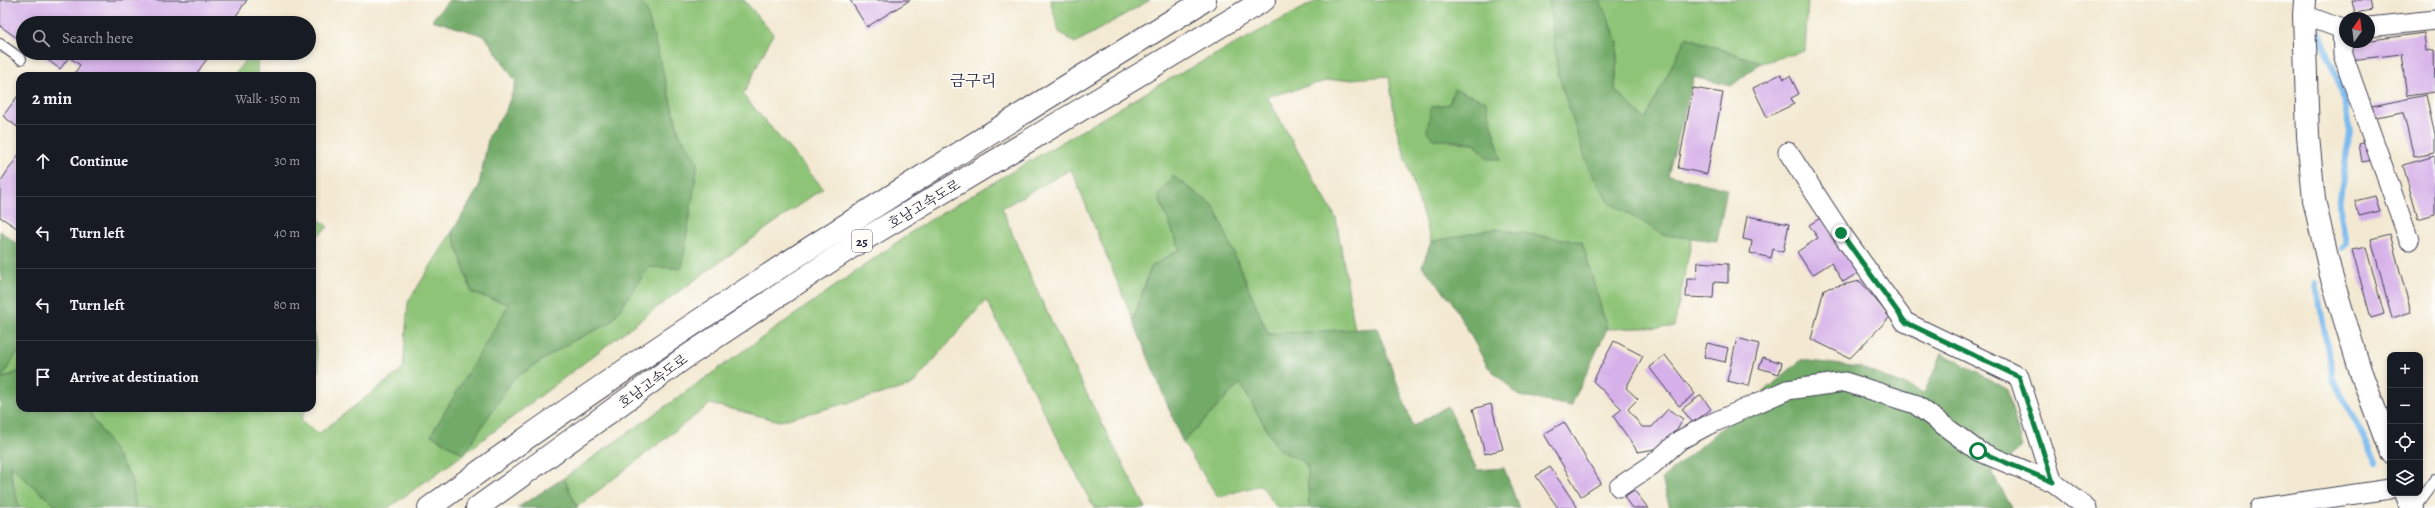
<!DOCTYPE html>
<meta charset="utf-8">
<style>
:root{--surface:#171b24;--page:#20242c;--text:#f1f3f6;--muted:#9ea1a6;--line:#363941}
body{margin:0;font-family:Alegreya,"Noto Serif KR",serif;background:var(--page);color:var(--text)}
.controls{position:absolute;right:12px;bottom:12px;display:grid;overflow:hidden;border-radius:8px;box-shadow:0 2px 6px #0003}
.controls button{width:36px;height:36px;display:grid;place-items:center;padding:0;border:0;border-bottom:1px solid var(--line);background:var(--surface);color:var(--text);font:20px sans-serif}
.compass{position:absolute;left:2339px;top:12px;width:36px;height:36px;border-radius:50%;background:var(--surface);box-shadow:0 2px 6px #0003;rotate:14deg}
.stop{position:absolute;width:12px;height:12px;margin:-9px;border:3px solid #0b8043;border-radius:50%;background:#fff}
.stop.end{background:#0b8043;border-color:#fff;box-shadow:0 1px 4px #0008}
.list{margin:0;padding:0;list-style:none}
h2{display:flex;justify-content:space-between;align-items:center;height:52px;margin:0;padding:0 16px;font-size:17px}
h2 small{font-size:13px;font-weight:400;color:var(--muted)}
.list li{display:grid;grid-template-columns:26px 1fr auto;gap:12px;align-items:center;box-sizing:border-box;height:72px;padding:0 16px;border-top:1px solid var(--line)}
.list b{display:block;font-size:15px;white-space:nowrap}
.list em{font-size:13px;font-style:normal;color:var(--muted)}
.icon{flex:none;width:22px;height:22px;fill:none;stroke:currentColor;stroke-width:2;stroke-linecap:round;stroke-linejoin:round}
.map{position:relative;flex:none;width:2435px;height:508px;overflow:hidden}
.search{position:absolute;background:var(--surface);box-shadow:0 2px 6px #0003;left:16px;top:16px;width:300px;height:44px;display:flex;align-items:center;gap:10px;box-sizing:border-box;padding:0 14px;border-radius:22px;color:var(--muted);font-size:15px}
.panel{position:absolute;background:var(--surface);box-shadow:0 2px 6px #0003;left:16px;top:72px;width:300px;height:340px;border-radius:12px}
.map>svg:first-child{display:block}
.green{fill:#8ec477;stroke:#587359;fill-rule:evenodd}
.forest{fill:#72aa68;stroke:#4a6652}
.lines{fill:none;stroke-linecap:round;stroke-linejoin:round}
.stream{stroke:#7abaef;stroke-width:6}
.building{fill:#d6b1e9}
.service-casing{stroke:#414052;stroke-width:12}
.minor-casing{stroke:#414052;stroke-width:21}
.tertiary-casing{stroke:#414052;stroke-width:24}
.motorway-casing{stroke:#414052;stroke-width:24}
.service{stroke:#fff;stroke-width:10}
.minor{stroke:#fff;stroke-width:19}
.tertiary{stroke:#fff;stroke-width:22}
.motorway{stroke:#fff;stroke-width:22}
.route{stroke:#0b8043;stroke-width:5}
.labels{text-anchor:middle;stroke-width:3.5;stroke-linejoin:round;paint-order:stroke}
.shield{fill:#fdfcf7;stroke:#646373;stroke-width:1}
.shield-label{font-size:13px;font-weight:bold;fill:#22223b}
.street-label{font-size:14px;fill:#22223b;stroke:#fdfcf7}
.quarter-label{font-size:16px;fill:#22223b;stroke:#fdfcf7}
</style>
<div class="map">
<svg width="2435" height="508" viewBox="0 0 2435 508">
<rect width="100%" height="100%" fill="#fdfcf7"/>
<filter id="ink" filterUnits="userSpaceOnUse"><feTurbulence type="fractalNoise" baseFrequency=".025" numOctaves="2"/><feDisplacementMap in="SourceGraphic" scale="8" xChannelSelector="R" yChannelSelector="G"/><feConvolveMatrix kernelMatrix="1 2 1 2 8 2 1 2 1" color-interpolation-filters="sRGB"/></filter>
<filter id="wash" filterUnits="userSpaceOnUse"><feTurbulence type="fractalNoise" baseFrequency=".012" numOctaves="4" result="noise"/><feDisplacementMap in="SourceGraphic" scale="16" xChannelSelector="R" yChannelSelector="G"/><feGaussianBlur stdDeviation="0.9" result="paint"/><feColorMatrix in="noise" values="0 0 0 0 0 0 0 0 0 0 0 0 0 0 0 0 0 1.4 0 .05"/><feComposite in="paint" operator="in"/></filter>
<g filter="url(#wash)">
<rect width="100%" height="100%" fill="#f3e9d2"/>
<g class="green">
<polygon points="638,0 744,0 773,34 743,95 823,188 656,308 464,454 388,508 136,508 131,478 87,408 306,408 301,421 318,434 403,369 408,302 452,232 472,293 509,304 431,435 464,454 513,379 569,343 610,323 649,267 682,268 697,162 679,133 646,8"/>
<polygon points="1050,0 1150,0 1075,43 1059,32"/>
<path d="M1318,0h231l9,74 106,161 28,3 -18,89 -67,2 -25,-87 -88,-13 -63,13 -35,-115 -7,-51 -63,5 -59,16 69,121 19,112 -87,4 -54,-128 -56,-10 22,53 -29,18 -18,53 -62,-151 -69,39c40,102 93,203 144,300h-52l-108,-208 -75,86 -131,35 -70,-17 -133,103 -13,-29 356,-252 242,-143zM1449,104l39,55 -13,-16 -23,-1 -21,-35z"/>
<polygon points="1600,0 1808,0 1805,51 1761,63 1686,37 1646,120 1615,90 1618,42"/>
<polygon points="251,53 258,53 257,76 233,76"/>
<polygon points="312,214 328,227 312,240"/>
<polygon points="312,322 319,370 312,390"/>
<polygon points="20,348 20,371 0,379"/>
<polygon points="1240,383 1278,449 1307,464 1309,505 1311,508 1277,508 1261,485 1218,497 1183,443"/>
<polygon points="9,464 58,508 19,508"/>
</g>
<g class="forest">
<polygon points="449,0 638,0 646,8 679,133 698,162 682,268 649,267 610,323 569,343 513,379 464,454 431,435 509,304 472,293 452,232 478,189 489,135 506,110 516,82 485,36 432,20"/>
<polygon points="1549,0 1600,0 1618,42 1615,90 1645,120 1686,37 1761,63 1731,86 1694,77 1668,175 1727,189 1717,241 1664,235 1610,203 1588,167 1558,74"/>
<polygon points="1454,89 1486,101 1501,159 1488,159 1475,143 1433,139 1427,131 1431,107 1449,104"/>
<polygon points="1173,176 1214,206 1268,334 1377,328 1413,426 1448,406 1477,470 1504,468 1519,508 1311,508 1309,505 1307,464 1278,449 1240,383 1183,443 1133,320 1151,267 1180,249 1158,196"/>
<polygon points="1494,229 1582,242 1607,329 1571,406 1519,396 1488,367 1451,300 1422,266 1431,242"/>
<polygon points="0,231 20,246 20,348 1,379 20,371 20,408 87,408 131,478 136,508 58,508 9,465 19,508 0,508 0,281 3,278 0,274"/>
<polygon points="1942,353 2007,389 2022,447 1992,472 2012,508 1670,508 1662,479 1801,360 1859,367 1924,393"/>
<polygon points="564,478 578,508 517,508"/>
</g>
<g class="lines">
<g class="stream">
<polyline points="2316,27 2341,88 2350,132 2339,204 2346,244 2342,249"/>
<polyline points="2316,283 2333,379 2376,462"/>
</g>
</g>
<g id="blocks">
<g class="building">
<polygon points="0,0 247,0 231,23 23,23 23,42 0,26"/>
<polygon points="850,0 910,0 867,27"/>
<polygon points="2352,0 2370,0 2372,10 2355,13"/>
<polygon points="2424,33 2426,51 2434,50 2435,92 2407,96 2401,54 2351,60 2349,43"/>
<polygon points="38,53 211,53 195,76 73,76 80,65 69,57 60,69"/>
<polygon points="1781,74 1784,79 1790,76 1799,94 1791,98 1794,104 1767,117 1753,88"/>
<polygon points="1693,88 1723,93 1707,174 1678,168"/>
<polygon points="20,93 20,129 3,116"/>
<polygon points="2426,95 2435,134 2435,153 2414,157 2403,112 2375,117 2372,106"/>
<polygon points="2368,142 2372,160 2362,162 2359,144"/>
<polygon points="20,153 20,230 0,217 0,182"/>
<polygon points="2435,156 2435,214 2418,219 2403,165"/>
<polygon points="2375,196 2380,211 2359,216 2355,201"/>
<polygon points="1747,216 1789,224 1783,252 1773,249 1771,258 1750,253 1752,241 1743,239"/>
<polygon points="1822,217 1858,273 1843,282 1831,263 1812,275 1797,252 1818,238 1809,225"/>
<polygon points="2390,234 2411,312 2392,318 2371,239"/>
<polygon points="2366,247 2384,314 2371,318 2352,250"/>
<polygon points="1698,262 1728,264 1728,283 1714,282 1713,298 1686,297 1687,279 1697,279"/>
<polygon points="1860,281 1890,317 1850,358 1811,339 1824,289"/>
<polygon points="1737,338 1759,344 1749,386 1727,381"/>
<polygon points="1614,341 1643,356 1626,388 1638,399 1628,409 1642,427 1652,427 1668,409 1683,419 1666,447 1638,452 1613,416 1622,409 1593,381"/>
<polygon points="1707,343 1728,348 1725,362 1704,357"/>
<polygon points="1665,355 1695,394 1679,406 1649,367"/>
<polygon points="1763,357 1782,363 1779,374 1759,368"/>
<polygon points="1701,395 1711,409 1693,423 1682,409"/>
<polygon points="1491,404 1503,449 1485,454 1473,409"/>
<polygon points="1564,422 1601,483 1581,496 1544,434"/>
<polygon points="1550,467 1578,508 1558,508 1536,476"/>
<polygon points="1634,490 1648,508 1632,508 1624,497"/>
</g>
</g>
</g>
<g filter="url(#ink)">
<use href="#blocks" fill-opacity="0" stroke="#414052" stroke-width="1"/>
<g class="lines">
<defs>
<g id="service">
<polyline points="0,44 21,59"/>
<polyline points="2414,508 2435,479"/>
</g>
<g id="minor">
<polyline points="2304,15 2345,30"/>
<polyline points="2369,27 2435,20"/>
<polyline points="2342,30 2343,55 2409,240"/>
<polyline points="1788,152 1841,233 1905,322 2019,377 2053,482"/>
<polyline points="1619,487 1652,465 1680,440 1708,425 1787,390 1845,382 1915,404 1978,451 2053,482 2087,508"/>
<polyline points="2260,508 2390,489"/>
</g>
<g id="tertiary">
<polyline points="2305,0 2304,15 2308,136 2314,200 2331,275 2360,370 2390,451"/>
<polyline points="2406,493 2412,508"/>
</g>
<g id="motorway">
<path d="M429,508c250,-183 513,-345 776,-508"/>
<polyline points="477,508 683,359 853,246 1264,0"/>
</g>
</defs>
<use href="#service" class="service-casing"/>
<use href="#minor" class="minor-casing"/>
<use href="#tertiary" class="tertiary-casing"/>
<use href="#motorway" class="motorway-casing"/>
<use href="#service" class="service"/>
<use href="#minor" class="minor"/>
<use href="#tertiary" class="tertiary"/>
<use href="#motorway" class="motorway"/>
</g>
</g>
<g class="lines" filter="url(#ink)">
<polyline class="route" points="1841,233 1905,322 2019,377 2053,482 1978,451"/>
</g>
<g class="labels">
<rect class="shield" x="852" y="230" width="20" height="22" rx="3"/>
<g class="shield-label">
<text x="862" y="246">25</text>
</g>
<g class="street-label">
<text transform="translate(924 204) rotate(-31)" y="5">호남고속도로</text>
<text transform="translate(653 381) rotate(-36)" y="5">호남고속도로</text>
</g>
<g class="quarter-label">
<text x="973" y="86">금구리</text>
</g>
</g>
</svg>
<div class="controls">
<button>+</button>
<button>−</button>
<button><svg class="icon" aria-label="locate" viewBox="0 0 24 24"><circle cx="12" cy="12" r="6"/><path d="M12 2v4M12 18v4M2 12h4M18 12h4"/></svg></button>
<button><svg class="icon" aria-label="layers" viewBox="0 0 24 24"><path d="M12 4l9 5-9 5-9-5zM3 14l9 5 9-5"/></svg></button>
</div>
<svg class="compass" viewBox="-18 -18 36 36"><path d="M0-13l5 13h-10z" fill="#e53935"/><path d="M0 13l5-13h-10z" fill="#9ea1a6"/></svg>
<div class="stop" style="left:1978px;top:451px"></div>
<div class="stop end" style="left:1841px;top:233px"></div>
<div class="search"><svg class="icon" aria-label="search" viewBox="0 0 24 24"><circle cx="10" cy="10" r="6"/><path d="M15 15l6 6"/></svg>Search here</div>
<section class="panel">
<h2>2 min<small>Walk · 150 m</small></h2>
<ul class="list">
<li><svg class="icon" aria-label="ahead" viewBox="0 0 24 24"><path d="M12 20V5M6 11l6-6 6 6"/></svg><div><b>Continue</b></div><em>30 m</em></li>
<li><svg class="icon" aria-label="left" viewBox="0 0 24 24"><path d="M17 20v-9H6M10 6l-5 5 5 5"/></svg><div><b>Turn left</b></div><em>40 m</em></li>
<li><svg class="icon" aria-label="left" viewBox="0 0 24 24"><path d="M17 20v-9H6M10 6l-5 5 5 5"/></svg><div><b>Turn left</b></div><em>80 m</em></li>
<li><svg class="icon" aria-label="arrive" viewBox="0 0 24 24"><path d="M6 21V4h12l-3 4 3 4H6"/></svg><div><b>Arrive at destination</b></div></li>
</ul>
</section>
</div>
